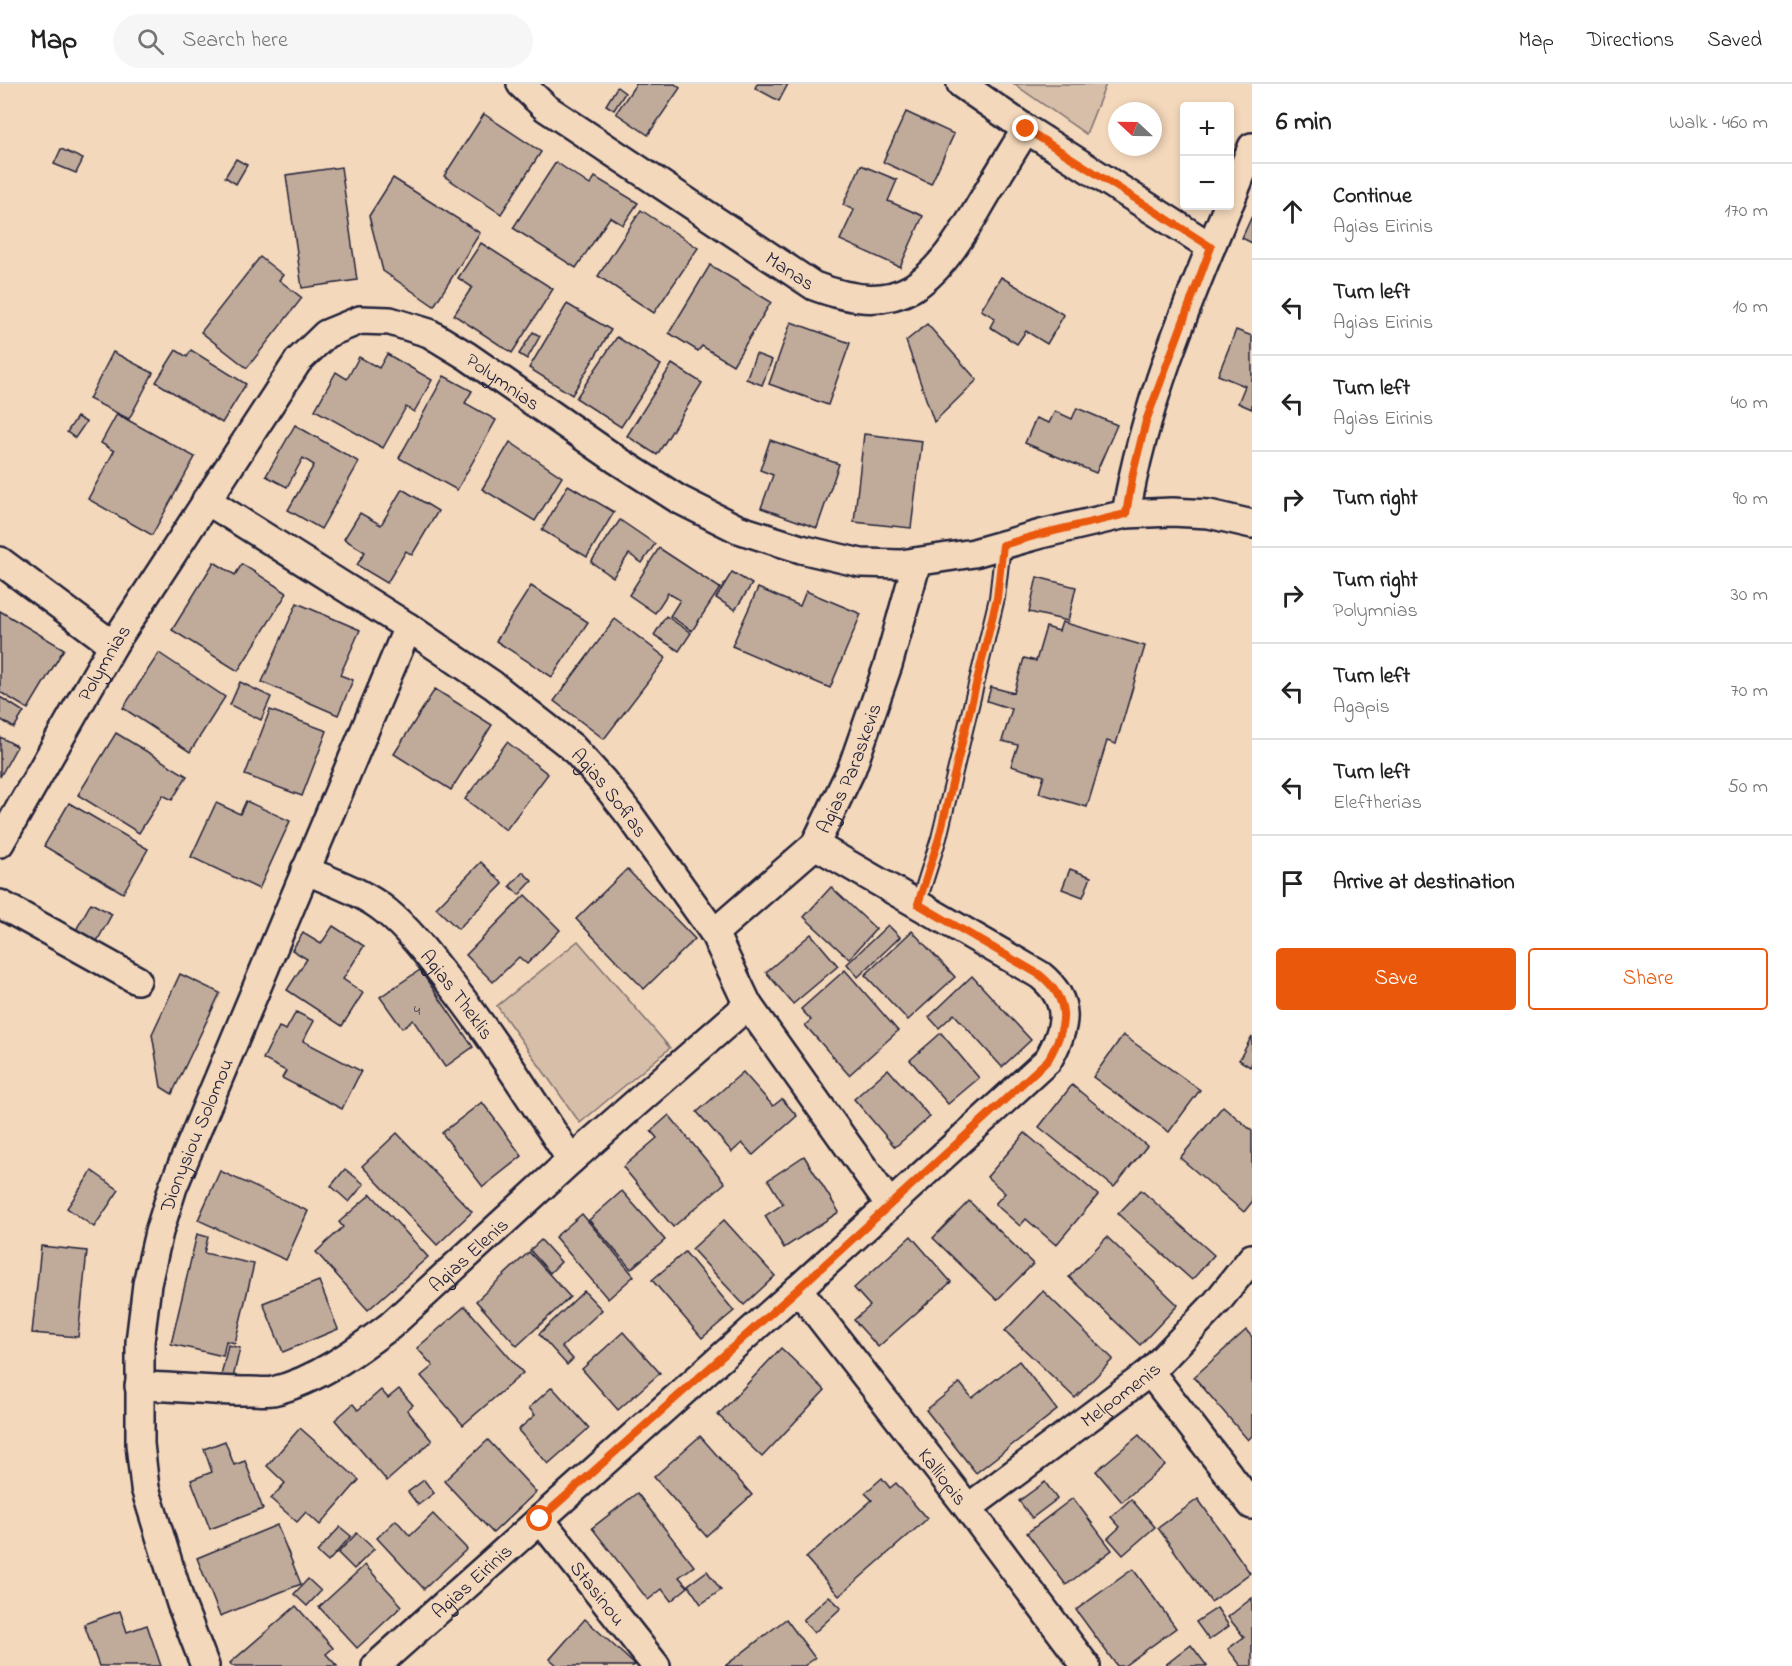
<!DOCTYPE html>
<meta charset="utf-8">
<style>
:root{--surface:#fff;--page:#f6f6f6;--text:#222;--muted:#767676;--line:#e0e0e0;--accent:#ea580c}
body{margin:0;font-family:"Indie Flower",sans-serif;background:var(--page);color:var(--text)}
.controls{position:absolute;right:18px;top:18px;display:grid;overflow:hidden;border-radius:6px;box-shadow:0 3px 9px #0003}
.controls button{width:54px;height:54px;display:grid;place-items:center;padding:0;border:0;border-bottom:2px solid var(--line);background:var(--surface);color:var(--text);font:30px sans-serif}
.compass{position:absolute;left:1108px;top:18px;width:54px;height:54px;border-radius:50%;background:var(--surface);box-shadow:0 3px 9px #0003;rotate:292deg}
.stop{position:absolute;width:18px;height:18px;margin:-14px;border:4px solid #ea580c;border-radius:50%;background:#fff}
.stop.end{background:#ea580c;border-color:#fff;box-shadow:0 2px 6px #0008}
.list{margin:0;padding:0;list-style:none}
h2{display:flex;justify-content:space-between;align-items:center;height:78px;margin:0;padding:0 24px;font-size:26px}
h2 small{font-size:20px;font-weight:400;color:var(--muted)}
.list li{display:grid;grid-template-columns:39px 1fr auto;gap:18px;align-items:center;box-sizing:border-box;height:96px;padding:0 24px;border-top:2px solid var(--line)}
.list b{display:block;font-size:22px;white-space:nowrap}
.list p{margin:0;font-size:20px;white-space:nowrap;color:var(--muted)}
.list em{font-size:20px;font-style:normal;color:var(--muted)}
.actions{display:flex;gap:12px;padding:18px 24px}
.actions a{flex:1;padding:14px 0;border:2px solid var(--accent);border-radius:6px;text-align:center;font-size:21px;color:var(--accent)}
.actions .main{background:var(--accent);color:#fff}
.icon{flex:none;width:33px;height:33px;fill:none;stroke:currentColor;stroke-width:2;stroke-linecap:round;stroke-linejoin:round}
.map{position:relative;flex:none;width:1252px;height:1582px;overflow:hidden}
header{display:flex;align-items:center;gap:36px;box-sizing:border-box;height:84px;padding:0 30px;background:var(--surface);border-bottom:2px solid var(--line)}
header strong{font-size:28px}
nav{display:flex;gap:33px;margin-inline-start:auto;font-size:21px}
.search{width:420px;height:54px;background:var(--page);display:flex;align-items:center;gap:15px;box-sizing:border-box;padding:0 21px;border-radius:33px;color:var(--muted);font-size:22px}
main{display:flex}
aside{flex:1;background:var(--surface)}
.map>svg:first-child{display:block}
.green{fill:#d6bea8;stroke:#7c7072;stroke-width:1.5}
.building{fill:#c0ab9b;stroke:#22223b;stroke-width:1.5}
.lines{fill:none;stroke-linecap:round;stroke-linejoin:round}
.service-casing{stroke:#22223b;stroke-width:18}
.minor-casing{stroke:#22223b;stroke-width:32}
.service{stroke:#f4d8bb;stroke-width:14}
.minor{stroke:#f4d8bb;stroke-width:27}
.route{stroke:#ea580c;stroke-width:8}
.labels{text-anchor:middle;stroke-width:6;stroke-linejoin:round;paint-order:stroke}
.number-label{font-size:16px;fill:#4a4453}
.street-label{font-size:20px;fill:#22223b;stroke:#f4d8bb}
</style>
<header>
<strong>Map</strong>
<div class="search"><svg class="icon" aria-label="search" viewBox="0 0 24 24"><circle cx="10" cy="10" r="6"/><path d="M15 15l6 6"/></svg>Search here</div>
<nav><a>Map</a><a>Directions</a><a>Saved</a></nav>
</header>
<main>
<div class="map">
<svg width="1252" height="1582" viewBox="0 0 1252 1582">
<rect width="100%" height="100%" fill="#f4d8bb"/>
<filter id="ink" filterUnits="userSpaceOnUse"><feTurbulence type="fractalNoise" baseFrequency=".0167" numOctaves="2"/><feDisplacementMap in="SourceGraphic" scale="12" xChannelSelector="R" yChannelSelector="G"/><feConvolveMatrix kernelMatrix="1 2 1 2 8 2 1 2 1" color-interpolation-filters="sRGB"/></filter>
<g filter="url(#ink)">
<g class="green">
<polygon points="1014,0 1106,0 1086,50"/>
<polygon points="578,857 670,964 580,1039 497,922"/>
</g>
<g class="building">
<polygon points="636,0 675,0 680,4 648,51 616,29"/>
<polygon points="757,0 788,0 779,17 755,4"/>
<polygon points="617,3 625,9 614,26 606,21"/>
<polygon points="906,28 954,50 931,100 883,78"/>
<polygon points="484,30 541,68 501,130 444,92"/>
<polygon points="61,65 83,75 76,89 54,80"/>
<polygon points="236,75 247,81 236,100 225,93"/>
<polygon points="556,78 590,101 595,93 638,119 623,141 610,133 576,184 513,144"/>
<polygon points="861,81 897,96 888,117 923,132 900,183 840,156 854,126 843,121"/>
<polygon points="341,83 357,196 302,204 286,91"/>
<polygon points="393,94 480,149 434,222 383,187 369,132"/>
<polygon points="641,126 698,164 654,229 598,192"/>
<polygon points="1252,132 1252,159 1242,154"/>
<polygon points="481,159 553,205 512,269 454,231 472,203 458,194"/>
<polygon points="260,173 283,191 279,196 302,214 247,284 201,248"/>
<polygon points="710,181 771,218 733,281 702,262 698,267 669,249"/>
<polygon points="1001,193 1064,231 1047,260 1026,247 1017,260 990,243 995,234 981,226"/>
<polygon points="567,220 611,246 572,311 529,284"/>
<polygon points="791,238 850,259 828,321 769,300"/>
<polygon points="927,240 977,296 934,338 906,257"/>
<polygon points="1236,246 1252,252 1252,325 1238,319 1245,302 1218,291"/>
<polygon points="533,248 540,252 527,275 519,270"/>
<polygon points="617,253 661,281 621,343 576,314"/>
<polygon points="176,266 187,273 191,266 246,300 222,339 156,298"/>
<polygon points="113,268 153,289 129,335 89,315"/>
<polygon points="387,270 432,296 414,328 406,323 383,364 315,326 336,288 347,295 359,273 379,284"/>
<polygon points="756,270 772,276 762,301 746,295"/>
<polygon points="672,280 702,299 657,371 627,352"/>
<polygon points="444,292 472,307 465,319 496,336 457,406 399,374"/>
<polygon points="1077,324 1117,341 1096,389 1025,359 1036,334 1049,339 1055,327 1072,335"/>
<polygon points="117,330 195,373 152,451 88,415 114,367 101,359"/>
<polygon points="77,333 86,338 75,354 67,348"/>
<polygon points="295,341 359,378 321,445 288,426 314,381 303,374 287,403 266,392"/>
<polygon points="864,350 922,357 911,444 854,438"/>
<polygon points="770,356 839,380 817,444 761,424 773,391 760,386"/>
<polygon points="510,358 562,393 535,437 482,405"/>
<polygon points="568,401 614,428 587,473 542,446"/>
<polygon points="402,405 438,427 412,471 406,467 387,499 357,481 365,468 344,455 360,429 381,441"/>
<polygon points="620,436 655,460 642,479 629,470 613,493 591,478"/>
<polygon points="659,464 720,504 692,547 670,532 680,516 668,509 655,529 629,511"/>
<polygon points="214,478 235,491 242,480 287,509 238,587 172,546"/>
<polygon points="732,488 752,500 735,526 716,514"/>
<polygon points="1037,493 1076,503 1068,537 1029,528"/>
<polygon points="531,502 588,538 552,593 496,557"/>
<polygon points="758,504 800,522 806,507 861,530 830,604 732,562"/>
<polygon points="297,519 360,546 340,591 353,596 338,631 262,598"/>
<polygon points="0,527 64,565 28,625 0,608"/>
<polygon points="666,532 691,549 679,567 654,551"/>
<polygon points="615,535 666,574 604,655 554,617"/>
<polygon points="1062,538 1145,562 1116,660 1107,657 1087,723 1039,709 1044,692 1011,682 1018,661 1002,657 1012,625 987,617 991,603 1014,609 1024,574 1036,577 1046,543 1059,547"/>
<polygon points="159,569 225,613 190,668 123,624"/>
<polygon points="240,598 271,613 261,636 230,621"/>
<polygon points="435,605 492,641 451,706 394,670"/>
<polygon points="0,613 24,628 14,644 0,635"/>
<polygon points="270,626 327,647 302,712 245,691"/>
<polygon points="116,649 187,692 172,716 163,711 139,749 78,711"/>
<polygon points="0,653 17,662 0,693"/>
<polygon points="507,658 548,690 506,746 465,715"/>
<polygon points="246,717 290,737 259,805 191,773 216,719 240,730"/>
<polygon points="69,719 148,765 123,809 44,762"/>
<polygon points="481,778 503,800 458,845 436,824"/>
<polygon points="627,785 695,855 644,905 576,835"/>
<polygon points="1070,785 1091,793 1083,813 1062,805"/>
<polygon points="523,788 532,797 519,811 510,802"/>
<polygon points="831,803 876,845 849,875 804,833"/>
<polygon points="525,811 560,846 527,880 519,873 493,898 466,871"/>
<polygon points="91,819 112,830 96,859 75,848"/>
<polygon points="888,841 900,853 858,893 847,880"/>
<polygon points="333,842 364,862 343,895 363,909 342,942 287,906 307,875 292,866 303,849 321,860"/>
<polygon points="912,847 955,893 908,936 865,891"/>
<polygon points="811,850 838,882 793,920 766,888"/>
<polygon points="420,886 473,963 445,983 413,936 402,944 380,913"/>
<polygon points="845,886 898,947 849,991 805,941 811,936 801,925"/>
<polygon points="180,890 220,909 172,1010 161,1003 152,950"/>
<polygon points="972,892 1031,956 1002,983 954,930 939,944 929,933"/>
<polygon points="296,928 314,937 303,957 361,987 342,1025 282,994 286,987 263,975 279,943 286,946"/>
<polygon points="941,949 979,994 948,1020 910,976"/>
<polygon points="1123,951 1200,1006 1169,1048 1093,993"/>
<polygon points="1252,952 1252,979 1250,983 1239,976"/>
<polygon points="888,985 930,1033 895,1063 854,1015"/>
<polygon points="743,988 773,1022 782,1015 797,1032 753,1071 742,1059 732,1068 697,1028"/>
<polygon points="1072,1001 1147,1062 1114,1103 1039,1043"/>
<polygon points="482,1018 522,1072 483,1103 442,1049"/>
<polygon points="1223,1022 1252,1047 1252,1118 1244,1128 1180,1074"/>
<polygon points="669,1031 725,1099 673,1143 623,1083 657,1054 651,1047"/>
<polygon points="397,1049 472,1128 437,1161 362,1082"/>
<polygon points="1025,1049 1098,1111 1056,1161 1026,1135 1020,1142 995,1120 1005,1109 987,1093"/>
<polygon points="804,1072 839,1128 784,1164 765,1132 783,1120 768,1096"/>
<polygon points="345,1085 364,1100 349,1118 331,1102"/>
<polygon points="92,1087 119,1106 94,1143 67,1124"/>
<polygon points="220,1087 308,1127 286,1176 198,1136"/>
<polygon points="1141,1106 1214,1171 1192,1196 1118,1130"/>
<polygon points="622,1107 665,1156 631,1185 589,1136"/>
<polygon points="371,1110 428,1173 368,1226 316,1168 343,1143 339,1138"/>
<polygon points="969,1117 1033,1180 997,1216 933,1154"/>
<polygon points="582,1130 634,1192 608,1215 555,1153"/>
<polygon points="724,1136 775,1192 744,1221 692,1165"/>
<polygon points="197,1150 208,1153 204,1169 254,1180 235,1259 226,1257 223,1272 171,1260"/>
<polygon points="911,1152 951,1198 878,1263 854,1236 870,1222 854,1204"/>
<polygon points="1107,1153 1178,1221 1140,1261 1069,1193"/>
<polygon points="541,1156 561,1178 550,1189 530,1166"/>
<polygon points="41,1162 87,1167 78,1253 32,1249"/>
<polygon points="529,1168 570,1213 517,1262 476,1217"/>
<polygon points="685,1168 734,1227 702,1254 652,1196"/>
<polygon points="319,1197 338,1245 283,1268 263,1219"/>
<polygon points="584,1207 602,1226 562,1263 573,1275 567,1281 539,1250"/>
<polygon points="1043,1207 1113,1275 1075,1314 1005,1247"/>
<polygon points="465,1222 523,1289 463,1341 421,1292 433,1282 417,1264"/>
<polygon points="1246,1246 1252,1253 1252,1352 1248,1356 1194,1293"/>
<polygon points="623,1248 660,1289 618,1326 582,1285"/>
<polygon points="228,1261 240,1264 233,1294 221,1292"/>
<polygon points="781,1264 825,1306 762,1373 718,1331"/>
<polygon points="1019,1277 1057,1326 976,1389 926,1326 960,1299 972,1314"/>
<polygon points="552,1303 589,1344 548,1380 518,1346 535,1331 529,1324"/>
<polygon points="399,1305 413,1321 407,1326 432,1357 387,1397 335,1336 353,1320 358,1326 381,1306 388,1314"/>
<polygon points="300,1344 359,1396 320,1441 306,1428 297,1438 271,1415 285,1399 267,1382"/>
<polygon points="1139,1351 1165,1381 1122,1418 1096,1387"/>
<polygon points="700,1352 752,1411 706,1452 654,1393"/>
<polygon points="488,1356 536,1408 493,1449 444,1397"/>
<polygon points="225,1357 234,1381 245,1377 263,1425 210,1445 191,1396 212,1388 204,1365"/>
<polygon points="882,1394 890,1404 896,1399 927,1435 839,1512 806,1474 872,1416 865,1409"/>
<polygon points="424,1396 434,1409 418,1421 408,1408"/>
<polygon points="1045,1398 1057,1415 1032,1434 1019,1417"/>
<polygon points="637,1409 694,1482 679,1493 688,1503 671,1517 662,1505 648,1516 592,1444"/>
<polygon points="1073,1414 1112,1466 1066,1501 1027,1449"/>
<polygon points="1131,1415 1155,1443 1123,1471 1108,1454 1120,1443 1111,1433"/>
<polygon points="1198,1415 1250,1489 1211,1518 1158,1444"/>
<polygon points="433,1430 467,1465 424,1505 377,1454 396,1436 410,1452"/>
<polygon points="277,1441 301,1500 220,1532 197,1474"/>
<polygon points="340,1443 351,1452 328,1478 317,1468"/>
<polygon points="357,1449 374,1465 354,1485 338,1469"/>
<polygon points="365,1481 402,1522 357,1564 319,1523"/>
<polygon points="1133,1485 1176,1544 1124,1582 1117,1582 1076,1526"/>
<polygon points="707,1487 721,1506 701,1520 688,1501"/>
<polygon points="308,1495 321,1507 307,1522 294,1510"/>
<polygon points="829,1512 841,1524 814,1549 803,1536"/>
<polygon points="1252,1514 1252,1582 1241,1582 1228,1565 1244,1553 1228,1533"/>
<polygon points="296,1522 333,1564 326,1570 337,1582 232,1582 230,1579"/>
<polygon points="1217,1524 1229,1542 1209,1556 1196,1538"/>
<polygon points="120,1527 127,1548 147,1541 161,1582 99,1582 84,1540"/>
<polygon points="585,1535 635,1581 633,1582 558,1582 550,1575"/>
<polygon points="786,1535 815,1574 804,1582 725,1582"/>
<polygon points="1191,1561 1207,1582 1164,1582"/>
</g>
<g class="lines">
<defs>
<polyline id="service" points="918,820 939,754 997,514 1003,461"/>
<g id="minor">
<path id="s1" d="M521,0l25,24 268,178c88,33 118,-2 162,-74 16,-28 33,-55 50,-83"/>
<polyline points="961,0 1026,45 1211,163"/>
<polyline points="1230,118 1252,63"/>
<path id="s2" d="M206,416l202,127 85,58 79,62 30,33 27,34 85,119 34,72 142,200"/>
<path d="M1126,430c17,-105 61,-210 102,-308"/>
<polyline points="0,477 113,561"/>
<path id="s3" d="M0,759l113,-198 185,-284 28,-27 34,-14 30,1 39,12 38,23 150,104 61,39 60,30 63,20 60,14 40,1 73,-11 67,-19 85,-20 46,-2 37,2 43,10"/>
<path id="s4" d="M305,786c27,12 58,22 81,41 22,18 38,39 55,61 48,59 88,124 130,188"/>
<polyline points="0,820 137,896"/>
<path id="s5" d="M714,849l101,-88 37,-77 36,-103 29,-103"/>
<path id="s6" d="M798,1205l170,219 118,158"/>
<polyline points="1150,1288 1252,1421"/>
<path id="s7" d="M139,1302c37,0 74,6 111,5 7,0 16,1 23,0 43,-10 82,-39 117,-65l181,-166 177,-155"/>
<path id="s8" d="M968,1424l182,-136 67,-70 35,-44"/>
<path id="s9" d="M540,1435l116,147"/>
<path id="s10" d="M205,1582l-24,-62 -36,-116 -5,-44v-102l7,-58 12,-52 14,-45 235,-560"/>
<path id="s11" d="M376,1582l422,-377 250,-229c19,-33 24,-59 -8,-85l-225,-130"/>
</g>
</defs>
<use href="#service" class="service-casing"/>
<use href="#minor" class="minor-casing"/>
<use href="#service" class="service"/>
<use href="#minor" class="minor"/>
</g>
</g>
<g class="lines" filter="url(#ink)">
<path class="route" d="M540,1435l258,-230 250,-229c19,-33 24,-59 -8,-85l-122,-71 21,-66 58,-240 6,-53 38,-11 85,-20 7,-41 13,-52 65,-174 -185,-118"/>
</g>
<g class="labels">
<g class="number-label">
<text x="417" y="931">4</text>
</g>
<g class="street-label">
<text dy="7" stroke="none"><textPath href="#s1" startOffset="328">Manas</textPath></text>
<text dy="7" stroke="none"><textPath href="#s3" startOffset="802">Polymnias</textPath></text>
<text dy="7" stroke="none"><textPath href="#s3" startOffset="208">Polymnias</textPath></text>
<text dy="7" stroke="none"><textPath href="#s5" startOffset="218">Agias Paraskevis</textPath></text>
<text dy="7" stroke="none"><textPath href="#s2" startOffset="501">Agias Sofias</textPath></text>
<text dy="7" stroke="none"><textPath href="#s4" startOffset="201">Agias Theklis</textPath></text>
<text dy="7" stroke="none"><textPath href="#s10" startOffset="550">Dionysiou Solomou</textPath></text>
<text dy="7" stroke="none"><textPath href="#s7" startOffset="375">Agias Elenis</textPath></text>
<text dy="7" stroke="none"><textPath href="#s8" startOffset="190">Melpomenis</textPath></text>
<text dy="7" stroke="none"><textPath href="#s6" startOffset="237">Kalliopis</textPath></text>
<text dy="7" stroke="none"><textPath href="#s11" startOffset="128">Agias Eirinis</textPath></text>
<text dy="7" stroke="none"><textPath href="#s9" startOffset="94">Stasinou</textPath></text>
</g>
</g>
</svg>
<div class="controls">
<button>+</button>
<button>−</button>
</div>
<svg class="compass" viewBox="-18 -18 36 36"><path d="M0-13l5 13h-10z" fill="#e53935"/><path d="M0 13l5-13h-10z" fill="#767676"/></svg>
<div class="stop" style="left:540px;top:1435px"></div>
<div class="stop end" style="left:1026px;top:45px"></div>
</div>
<aside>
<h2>6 min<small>Walk · 460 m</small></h2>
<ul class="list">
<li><svg class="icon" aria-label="ahead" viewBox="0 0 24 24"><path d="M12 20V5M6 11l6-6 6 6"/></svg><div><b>Continue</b><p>Agias Eirinis</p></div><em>170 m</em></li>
<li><svg class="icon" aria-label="left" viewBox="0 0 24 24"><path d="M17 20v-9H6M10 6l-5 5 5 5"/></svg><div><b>Turn left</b><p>Agias Eirinis</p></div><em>10 m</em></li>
<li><svg class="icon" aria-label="left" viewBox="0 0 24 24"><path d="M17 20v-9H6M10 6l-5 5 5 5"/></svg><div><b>Turn left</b><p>Agias Eirinis</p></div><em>40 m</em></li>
<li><svg class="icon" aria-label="right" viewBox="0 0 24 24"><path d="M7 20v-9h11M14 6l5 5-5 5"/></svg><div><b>Turn right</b></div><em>90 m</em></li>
<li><svg class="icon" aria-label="right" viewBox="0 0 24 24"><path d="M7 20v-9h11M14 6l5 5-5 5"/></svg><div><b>Turn right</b><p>Polymnias</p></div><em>30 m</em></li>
<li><svg class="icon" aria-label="left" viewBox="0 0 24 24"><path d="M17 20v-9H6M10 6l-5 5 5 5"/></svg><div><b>Turn left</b><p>Agapis</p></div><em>70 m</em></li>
<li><svg class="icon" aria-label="left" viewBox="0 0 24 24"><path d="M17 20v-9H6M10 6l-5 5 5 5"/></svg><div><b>Turn left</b><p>Eleftherias</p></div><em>50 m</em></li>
<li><svg class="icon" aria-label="arrive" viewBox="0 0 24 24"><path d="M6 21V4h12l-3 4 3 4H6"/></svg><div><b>Arrive at destination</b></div></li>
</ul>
<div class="actions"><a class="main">Save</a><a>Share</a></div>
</aside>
</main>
